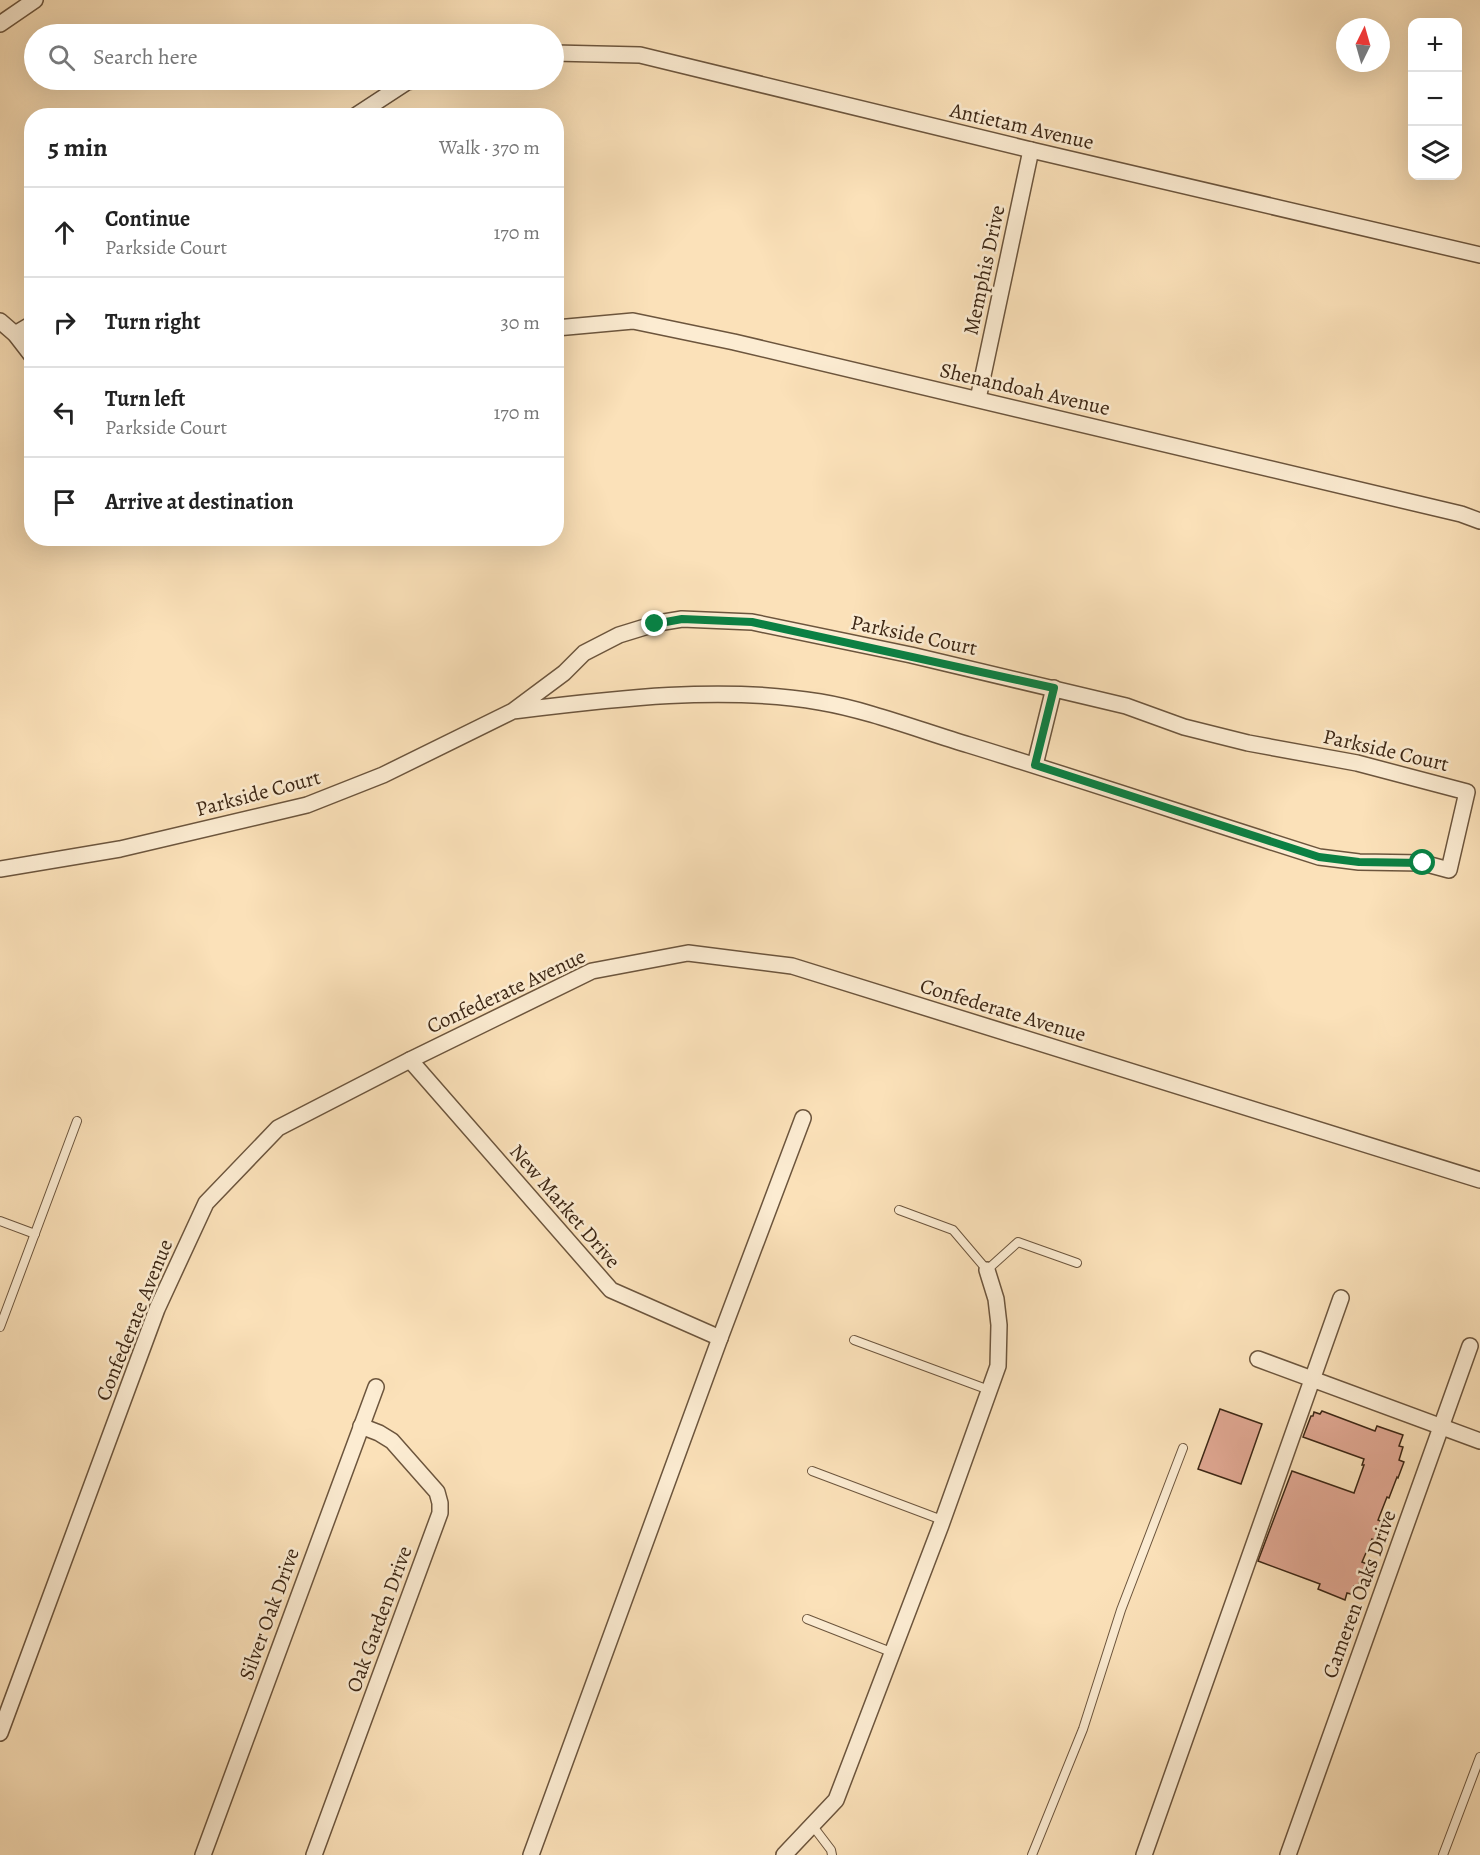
<!DOCTYPE html>
<meta charset="utf-8">
<style>
:root{--surface:#fff;--page:#f6f6f6;--text:#222;--muted:#767676;--line:#e0e0e0}
body{margin:0;font-family:Alegreya,serif;background:var(--page);color:var(--text)}
.controls{position:absolute;right:18px;top:18px;display:grid;overflow:hidden;border-radius:12px;box-shadow:0 6px 24px #0002}
.controls button{width:54px;height:54px;display:grid;place-items:center;padding:0;border:0;border-bottom:2px solid var(--line);background:var(--surface);color:var(--text);font:30px sans-serif}
.compass{position:absolute;left:1336px;top:18px;width:54px;height:54px;border-radius:50%;background:var(--surface);box-shadow:0 6px 24px #0002;rotate:5deg}
.stop{position:absolute;width:18px;height:18px;margin:-14px;border:4px solid #0b8043;border-radius:50%;background:#fff}
.stop.end{background:#0b8043;border-color:#fff;box-shadow:0 2px 6px #0008}
.list{margin:0;padding:0;list-style:none}
h2{display:flex;justify-content:space-between;align-items:center;height:78px;margin:0;padding:0 24px;font-size:26px}
h2 small{font-size:20px;font-weight:400;color:var(--muted)}
.list li{display:grid;grid-template-columns:39px 1fr auto;gap:18px;align-items:center;box-sizing:border-box;height:90px;padding:0 24px;border-top:2px solid var(--line)}
.list b{display:block;font-size:22px;white-space:nowrap}
.list p{margin:0;font-size:20px;white-space:nowrap;color:var(--muted)}
.list em{font-size:20px;font-style:normal;color:var(--muted)}
.icon{flex:none;width:33px;height:33px;fill:none;stroke:currentColor;stroke-width:2;stroke-linecap:round;stroke-linejoin:round}
.map{position:relative;flex:none;width:1480px;height:1855px;overflow:hidden}
.search{position:absolute;background:var(--surface);box-shadow:0 6px 24px #0002;left:24px;top:24px;width:540px;height:66px;display:flex;align-items:center;gap:15px;box-sizing:border-box;padding:0 21px;border-radius:33px;color:var(--muted);font-size:22px}
.panel{position:absolute;background:var(--surface);box-shadow:0 6px 24px #0002;left:24px;top:108px;width:540px;height:438px;border-radius:24px}
.map>svg:first-child{display:block}
.building{fill:#e0a792;stroke:#3c2614;stroke-width:1.5}
.lines{fill:none;stroke-linecap:round;stroke-linejoin:round}
.service-casing{stroke:#6c553d;stroke-width:10}
.minor-casing{stroke:#6c553d;stroke-width:18}
.service{stroke:#fcecd2;stroke-width:8}
.minor{stroke:#fcecd2;stroke-width:15}
.route{stroke:#0b8043;stroke-width:8}
.labels{text-anchor:middle;stroke-width:5;stroke-linejoin:round;paint-order:stroke}
.street-label{font-size:21px;fill:#3c2614;stroke:#fcecd2}
</style>
<div class="map">
<svg width="1480" height="1855" viewBox="0 0 1480 1855">
<rect width="100%" height="100%" fill="#fbe1b9"/>
<filter id="stains"><feTurbulence type="fractalNoise" baseFrequency=".00333" numOctaves="4"/><feColorMatrix values="0 0 0 0 .2 0 0 0 0 .09 0 0 0 0 .02 0 0 0 .5 -.17"/></filter>
<radialGradient id="worn" r=".72"><stop offset=".6" stop-color="#630" stop-opacity="0"/><stop offset="1" stop-color="#630" stop-opacity=".3"/></radialGradient>
<g class="building">
<polygon points="1220,1409 1262,1424 1241,1484 1198,1469"/>
<polygon points="1322,1411 1375,1431 1377,1426 1403,1435 1399,1446 1403,1447 1399,1460 1404,1462 1398,1478 1397,1477 1389,1498 1387,1497 1378,1520 1383,1522 1376,1541 1372,1539 1362,1562 1367,1564 1361,1579 1357,1587 1354,1586 1351,1594 1347,1593 1345,1600 1318,1589 1320,1584 1258,1561 1292,1471 1354,1493 1364,1465 1362,1465 1364,1459 1303,1437 1311,1416 1313,1416 1314,1412 1320,1414"/>
</g>
<g class="lines">
<defs>
<g id="service">
<polyline points="899,1210 953,1230 987,1270 1018,1242 1077,1263"/>
<polyline points="0,1221 35,1234"/>
<polyline points="0,1327 77,1121"/>
<polyline points="854,1340 989,1390"/>
<polyline points="812,1471 942,1520"/>
<polyline points="807,1619 891,1652"/>
<polyline points="812,1825 831,1850 832,1855"/>
<polyline points="1032,1855 1083,1729 1121,1610 1183,1448"/>
<polyline points="1443,1855 1480,1757"/>
</g>
<g id="minor">
<polyline points="0,24 35,0"/>
<polyline points="554,53 640,55 1031,150 1480,255"/>
<polyline points="355,116 407,82 418,80"/>
<polyline points="0,321 15,334 32,356"/>
<polyline points="556,328 633,321 734,342 1461,514 1480,521"/>
<polyline points="15,334 32,324"/>
<polyline points="978,399 1031,150"/>
<polyline points="1035,765 1054,688"/>
<path d="M0,869l120,-20 187,-44 76,-30 130,-64 51,-38 20,-20 35,-18 39,-12 24,-4 70,3 159,33 215,51 58,21 64,16 109,20 110,29 -18,78 -26,-7 -64,-1 -40,-5c-117,-37 -233,-76 -350,-112 -47,-14 -101,-35 -149,-43 -98,-17 -209,-3 -307,9"/>
<polyline points="410,1060 611,1290 720,1338"/>
<polyline points="1258,1359 1480,1441"/>
<polyline points="0,1733 157,1309 206,1203 278,1128 410,1060 592,971 688,953 792,966 1480,1180"/>
<polyline points="203,1855 376,1387"/>
<polyline points="314,1855 440,1513 440,1503 437,1492 392,1441 379,1433 361,1426"/>
<polyline points="531,1855 720,1338 803,1118"/>
<polyline points="784,1855 836,1800 941,1525 998,1366 999,1325 996,1299 987,1270"/>
<polyline points="1144,1855 1341,1298"/>
<polyline points="1288,1855 1470,1346"/>
</g>
</defs>
<use href="#service" class="service-casing"/>
<use href="#minor" class="minor-casing"/>
<use href="#service" class="service"/>
<use href="#minor" class="minor"/>
</g>
<g class="lines">
<polyline class="route" points="655,624 682,619 752,622 1054,688 1035,765 1319,857 1359,862 1423,863"/>
</g>
<g class="labels">
<g class="street-label">
<text transform="translate(1022 126) rotate(13)" y="7">Antietam Avenue</text>
<text transform="translate(984 270) rotate(-78)" y="7">Memphis Drive</text>
<text transform="translate(1025 389) rotate(13)" y="7">Shenandoah Avenue</text>
<text transform="translate(914 635) rotate(12)" y="7">Parkside Court</text>
<text transform="translate(1386 750) rotate(13)" y="7">Parkside Court</text>
<text transform="translate(258 793) rotate(-15)" y="7">Parkside Court</text>
<text transform="translate(506 991) rotate(-25)" y="7">Confederate Avenue</text>
<text transform="translate(1003 1010) rotate(17)" y="7">Confederate Avenue</text>
<text transform="translate(565 1206) rotate(49)" y="7">New Market Drive</text>
<text transform="translate(134 1320) rotate(-68)" y="7">Confederate Avenue</text>
<text transform="translate(1359 1594) rotate(-70)" y="7">Cameren Oaks Drive</text>
<text transform="translate(269 1614) rotate(-70)" y="7">Silver Oak Drive</text>
<text transform="translate(379 1619) rotate(-70)" y="7">Oak Garden Drive</text>
</g>
</g>
<rect width="100%" height="100%" filter="url(#stains)"/>
<rect width="100%" height="100%" fill="url(#worn)"/>
</svg>
<div class="controls">
<button>+</button>
<button>−</button>
<button><svg class="icon" aria-label="layers" viewBox="0 0 24 24"><path d="M12 4l9 5-9 5-9-5zM3 14l9 5 9-5"/></svg></button>
</div>
<svg class="compass" viewBox="-18 -18 36 36"><path d="M0-13l5 13h-10z" fill="#e53935"/><path d="M0 13l5-13h-10z" fill="#767676"/></svg>
<div class="stop" style="left:1423px;top:863px"></div>
<div class="stop end" style="left:655px;top:624px"></div>
<div class="search"><svg class="icon" aria-label="search" viewBox="0 0 24 24"><circle cx="10" cy="10" r="6"/><path d="M15 15l6 6"/></svg>Search here</div>
<section class="panel">
<h2>5 min<small>Walk · 370 m</small></h2>
<ul class="list">
<li><svg class="icon" aria-label="ahead" viewBox="0 0 24 24"><path d="M12 20V5M6 11l6-6 6 6"/></svg><div><b>Continue</b><p>Parkside Court</p></div><em>170 m</em></li>
<li><svg class="icon" aria-label="right" viewBox="0 0 24 24"><path d="M7 20v-9h11M14 6l5 5-5 5"/></svg><div><b>Turn right</b></div><em>30 m</em></li>
<li><svg class="icon" aria-label="left" viewBox="0 0 24 24"><path d="M17 20v-9H6M10 6l-5 5 5 5"/></svg><div><b>Turn left</b><p>Parkside Court</p></div><em>170 m</em></li>
<li><svg class="icon" aria-label="arrive" viewBox="0 0 24 24"><path d="M6 21V4h12l-3 4 3 4H6"/></svg><div><b>Arrive at destination</b></div></li>
</ul>
</section>
</div>
